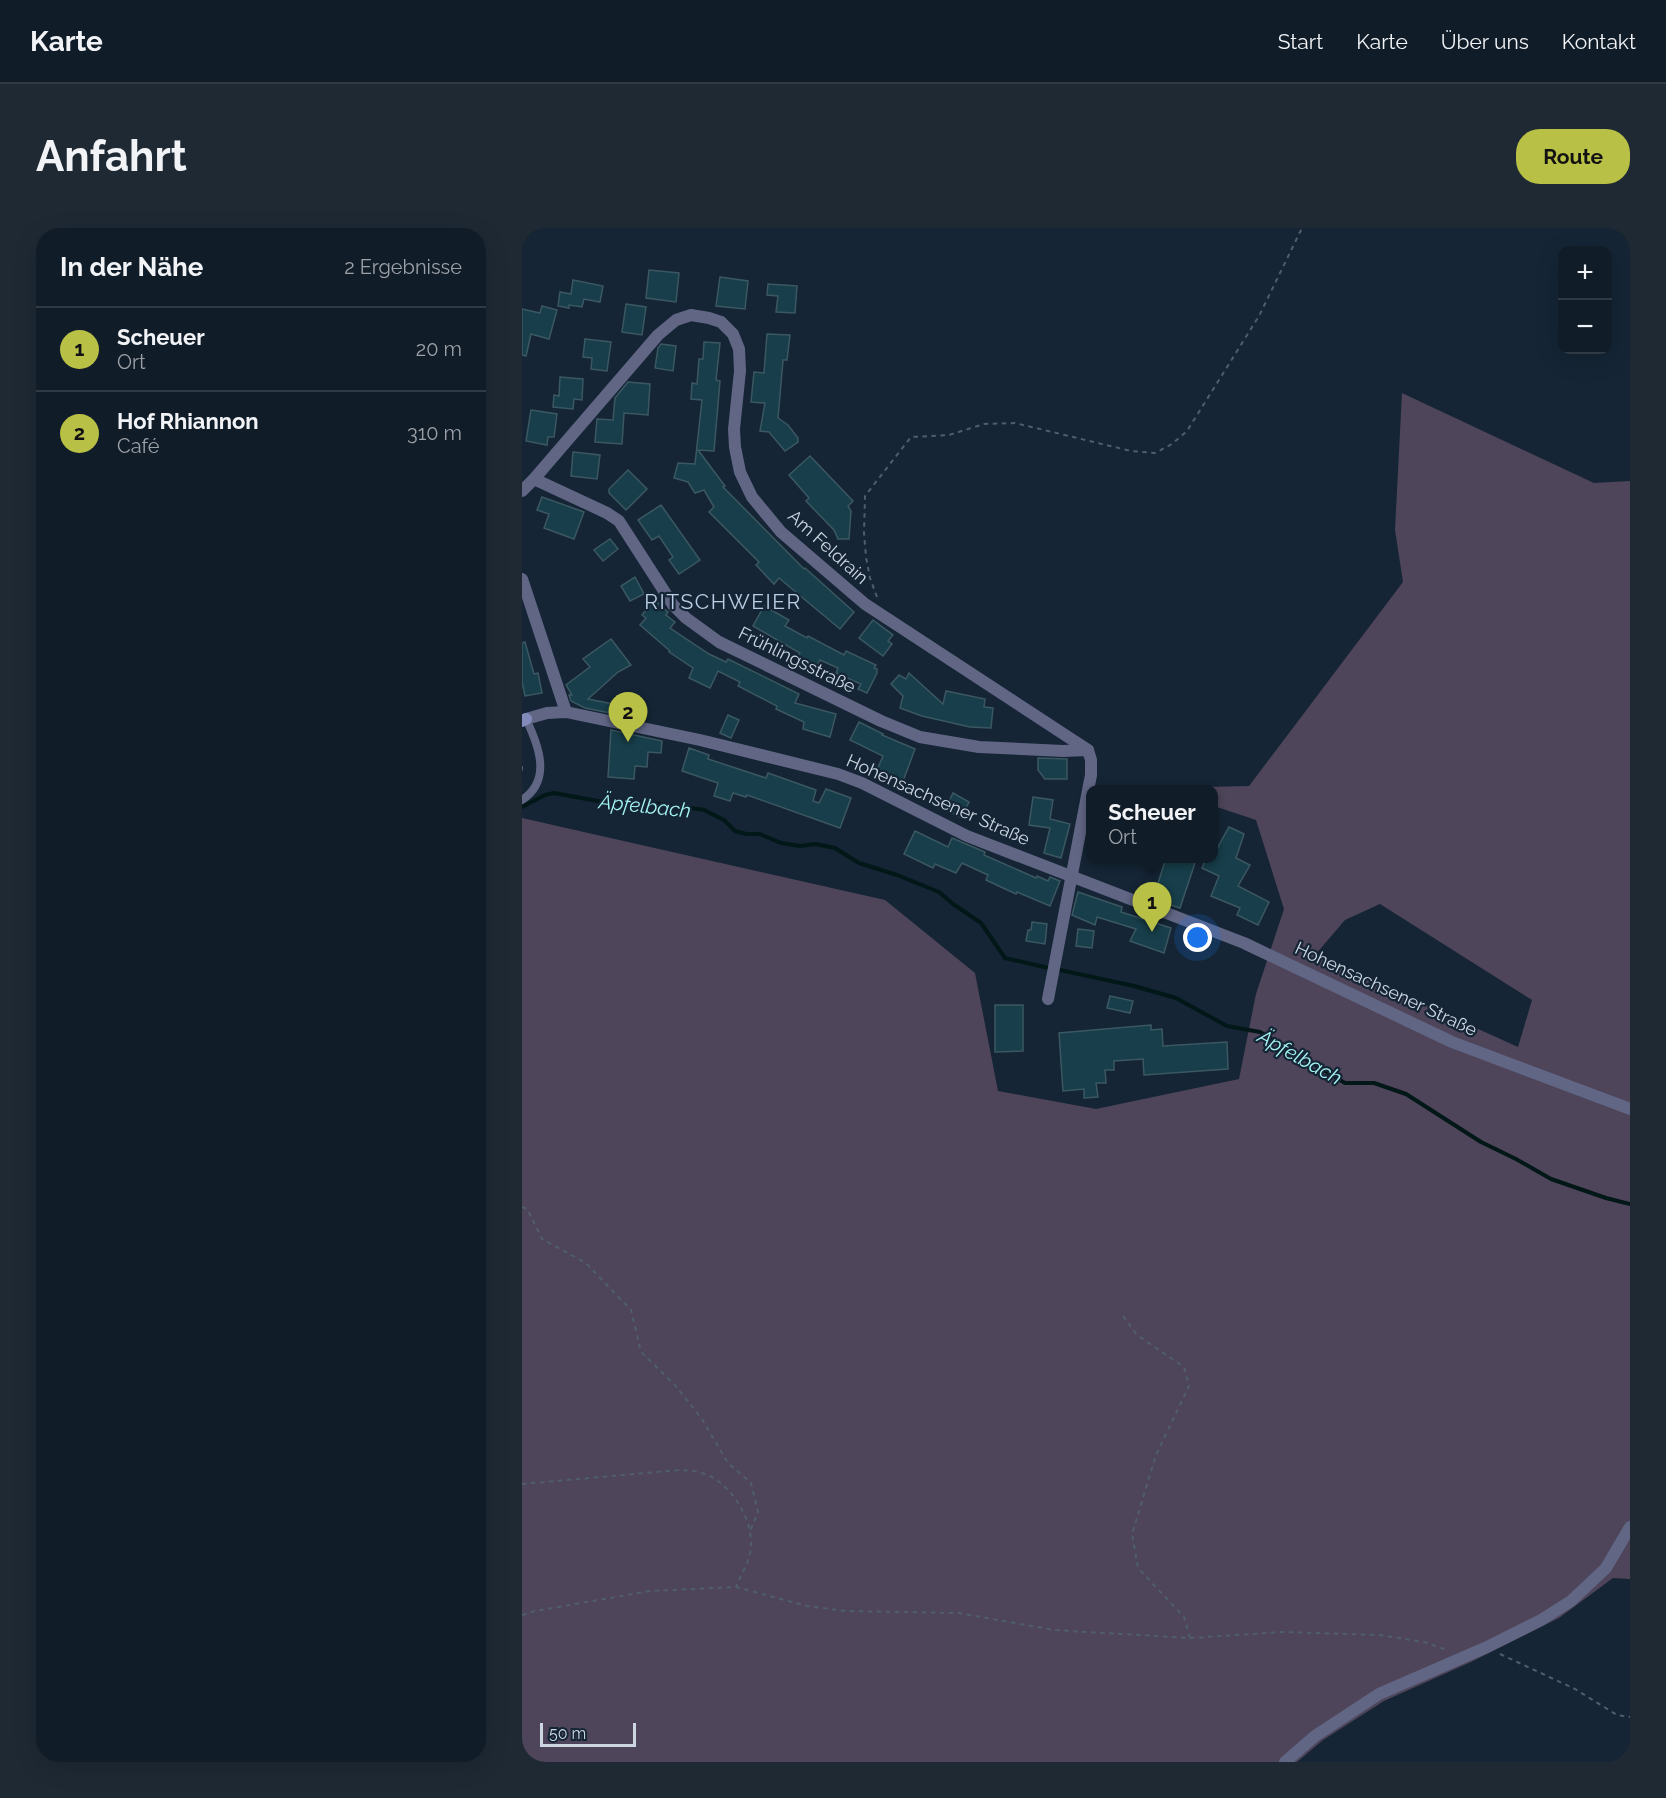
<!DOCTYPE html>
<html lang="de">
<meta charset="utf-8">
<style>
:root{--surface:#101c28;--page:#1e2934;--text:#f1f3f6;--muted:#9ca1a8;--line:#303a45;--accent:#b9c046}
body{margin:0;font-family:Raleway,sans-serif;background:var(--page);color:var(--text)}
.controls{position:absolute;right:18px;top:18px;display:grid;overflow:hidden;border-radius:12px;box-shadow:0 6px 24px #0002}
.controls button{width:54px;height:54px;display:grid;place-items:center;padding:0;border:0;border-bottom:2px solid var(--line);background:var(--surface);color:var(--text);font:30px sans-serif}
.scale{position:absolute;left:18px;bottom:15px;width:96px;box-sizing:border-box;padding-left:6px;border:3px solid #cbd6e1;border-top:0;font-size:16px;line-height:21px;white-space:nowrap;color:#cbd6e1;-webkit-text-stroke:4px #152535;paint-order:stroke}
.you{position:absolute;left:676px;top:710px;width:21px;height:21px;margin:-15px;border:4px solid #fff;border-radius:50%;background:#1a73e8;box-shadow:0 0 0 9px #1a73e833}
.badge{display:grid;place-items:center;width:39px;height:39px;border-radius:50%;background:var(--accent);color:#111;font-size:20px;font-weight:700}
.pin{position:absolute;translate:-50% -50px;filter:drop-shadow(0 2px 3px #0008)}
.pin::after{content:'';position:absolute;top:32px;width:21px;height:18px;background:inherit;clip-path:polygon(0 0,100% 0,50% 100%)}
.popup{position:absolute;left:564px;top:557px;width:132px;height:78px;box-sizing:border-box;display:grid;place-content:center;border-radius:12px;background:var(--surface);filter:drop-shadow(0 2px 4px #0005);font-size:20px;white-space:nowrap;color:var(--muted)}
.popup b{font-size:22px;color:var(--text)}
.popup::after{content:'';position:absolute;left:50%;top:100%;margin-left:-12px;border:12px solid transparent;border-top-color:var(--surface)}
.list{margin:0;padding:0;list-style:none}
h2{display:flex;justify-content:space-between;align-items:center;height:78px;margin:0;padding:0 24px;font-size:26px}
h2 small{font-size:20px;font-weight:400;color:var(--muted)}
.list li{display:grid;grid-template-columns:39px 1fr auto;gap:18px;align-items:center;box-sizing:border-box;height:84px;padding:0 24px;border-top:2px solid var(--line)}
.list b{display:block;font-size:22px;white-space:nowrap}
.list p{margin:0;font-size:20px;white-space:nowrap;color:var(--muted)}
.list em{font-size:20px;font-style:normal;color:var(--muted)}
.map{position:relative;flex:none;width:1108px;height:1534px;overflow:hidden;border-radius:24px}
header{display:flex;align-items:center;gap:36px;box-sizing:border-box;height:84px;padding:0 30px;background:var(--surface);border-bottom:2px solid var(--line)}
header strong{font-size:28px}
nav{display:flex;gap:33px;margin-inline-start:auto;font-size:21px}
.intro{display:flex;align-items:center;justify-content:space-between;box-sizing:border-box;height:144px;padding:0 36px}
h1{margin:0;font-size:42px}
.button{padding:15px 27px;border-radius:24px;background:var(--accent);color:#111;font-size:21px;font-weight:700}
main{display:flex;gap:36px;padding:0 36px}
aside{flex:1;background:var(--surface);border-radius:24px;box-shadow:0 6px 24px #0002}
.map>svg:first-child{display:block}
.green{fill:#4e455a;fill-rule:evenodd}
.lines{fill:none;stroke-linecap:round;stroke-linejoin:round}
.stream{stroke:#021717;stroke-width:4}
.building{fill:#173e4a;stroke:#3b5862;stroke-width:1.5}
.path{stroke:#505e6c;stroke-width:2;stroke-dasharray:4.5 4.5;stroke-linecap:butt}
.lane{stroke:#616685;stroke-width:8}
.street{stroke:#616685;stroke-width:12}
.secondary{stroke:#838bbc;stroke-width:12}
.labels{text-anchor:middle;stroke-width:4.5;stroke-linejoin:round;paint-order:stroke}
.street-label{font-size:18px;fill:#cbd6e1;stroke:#152535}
.water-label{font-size:20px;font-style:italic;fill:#a4f4f3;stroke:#152535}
.quarter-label{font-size:21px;letter-spacing:1.5px;fill:#b9cee4;stroke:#152535}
</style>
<header>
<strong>Karte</strong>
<nav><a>Start</a><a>Karte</a><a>Über uns</a><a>Kontakt</a></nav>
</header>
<div class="intro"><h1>Anfahrt</h1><a class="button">Route</a></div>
<main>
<aside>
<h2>In der Nähe<small>2 Ergebnisse</small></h2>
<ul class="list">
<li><span class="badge">1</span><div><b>Scheuer</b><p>Ort</p></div><em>20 m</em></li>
<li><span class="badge">2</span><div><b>Hof Rhiannon</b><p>Café</p></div><em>310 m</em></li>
</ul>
</aside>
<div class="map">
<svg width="1108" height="1534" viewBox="0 0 1108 1534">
<rect width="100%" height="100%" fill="#152535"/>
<path class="green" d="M880,165l192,90 36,-2v1098l-17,-1 -54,40 -88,44 -87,39 -61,39 -26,22h-775v-944l363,82 90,73 23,118 98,18 143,-30 17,-85 28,-85 -28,-89 -42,-14v-16l-54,-2 89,-2 154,-204 -8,-52zM858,676l152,96 -14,47 -203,-92 30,-35z"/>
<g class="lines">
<g class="stream">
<polyline points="0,579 23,567 32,565 92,576 118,574 146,577 157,581 169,580 182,582 202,592 213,603 224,606 238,606 259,615 278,618 293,616 313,620 337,635 375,647 417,664 431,676 459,695 483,730 527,740"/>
<polyline points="538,742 612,758 654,770 705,798 738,804 823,855 852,855 884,866 959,914 994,931 1029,951 1084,970 1108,976"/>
</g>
</g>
<g class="building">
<polygon points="127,42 157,45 154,74 124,70"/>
<polygon points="198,49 226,53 223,81 194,78"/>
<polygon points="51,52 81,58 78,74 62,71 60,79 47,77 47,80 36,78 38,64 49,66"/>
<polygon points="246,56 275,58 273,85 254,84 256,68 245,67"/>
<polygon points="104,76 124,79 120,107 100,104"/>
<polygon points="20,78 35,82 27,111 9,106 4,128 0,127 0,81 18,85"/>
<polygon points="245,106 268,107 265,132 261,132 256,190 266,197 276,210 276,214 263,223 247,204 238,203 243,175 229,174 232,144 242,145"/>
<polygon points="63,111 89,114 85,143 69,141 70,130 61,129"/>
<polygon points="182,114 198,115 194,152 198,153 192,223 176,222 203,258 201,259 282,341 283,340 332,384 318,401 257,350 252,356 234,337 237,334 187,284 192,279 182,262 173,265 166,254 152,250 156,235 173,236 180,172 169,171 170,155 175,156 177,131 181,131"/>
<polygon points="139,116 154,118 151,143 133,140 136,120"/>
<polygon points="38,149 61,151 60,172 52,171 51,181 31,179 32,167 37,168"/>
<polygon points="106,154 128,156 126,187 102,185 100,216 73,214 75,191 91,192 93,170"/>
<polygon points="9,182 35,186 32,209 26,209 25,217 4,213"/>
<polygon points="51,224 78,227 75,251 49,248"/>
<polygon points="288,228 331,273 326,278 329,283 327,311 316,311 312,302 284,273 287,270 267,247"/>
<polygon points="106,242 125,261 104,282 87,265 87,261"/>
<polygon points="20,269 62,284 52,311 22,300 27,286 15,282"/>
<polygon points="139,277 178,332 157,346 147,332 151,329 137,308 130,312 116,292"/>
<polygon points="88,311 96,321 81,333 72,322"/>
<polygon points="113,349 122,366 108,373 99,358"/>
<polygon points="131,374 135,374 146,384 144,387 153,394 148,400 187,426 204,434 206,431 277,466 273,475 314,486 308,509 281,501 282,494 254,481 255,478 216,458 218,454 196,443 188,460 167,450 171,440 147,424 148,423 118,397 124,390 120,387"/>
<polygon points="242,378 267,392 263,398 285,410 286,408 322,427 324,423 354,437 352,440 355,441 355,445 345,465 336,461 339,456 314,445 316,440 298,432 294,440 275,430 278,425 231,398"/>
<polygon points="351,392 371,407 366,413 370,416 361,428 337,410"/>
<polygon points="89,411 109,437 96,444 66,471 116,481 114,490 63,480 49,473 47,467 50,467 44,457 68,439 61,431"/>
<polygon points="3,414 12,446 16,445 20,465 3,468 0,454 0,415"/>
<polygon points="387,445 421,476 424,463 463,471 462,479 471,480 469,500 448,499 400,488 378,480 381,468 369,456 377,447 384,451"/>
<polygon points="206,487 217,492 209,510 198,505"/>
<polygon points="337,494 361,506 360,507 393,521 381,553 355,542 361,528 328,512"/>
<polygon points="89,502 140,513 139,525 126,524 125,539 113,538 112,551 86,549"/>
<polygon points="167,520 187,527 186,531 244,550 246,545 294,562 291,573 297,575 304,561 329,570 318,600 225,567 224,569 211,565 208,573 192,568 196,555 160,543"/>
<polygon points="516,530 545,531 545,551 523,551 516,542"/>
<polygon points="431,565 447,574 439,590 423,581"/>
<polygon points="511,569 531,572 528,591 548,596 539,630 522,625 528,600 507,597"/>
<polygon points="707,599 722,606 714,630 728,637 716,658 747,674 736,697 715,687 718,680 689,668 697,648 680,640 684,630 692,630 692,626"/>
<polygon points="393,603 426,619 430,610 463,624 462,627 514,650 515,648 526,653 528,649 538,653 528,678 495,664 494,666 464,652 466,647 440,635 434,645 413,636 411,640 382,626"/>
<polygon points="644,630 659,630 673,635 658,680 631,671"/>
<polygon points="556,664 600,679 599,684 649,700 642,725 608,713 614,701 575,689 573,697 550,687"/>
<polygon points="510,694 525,696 523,716 504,713 506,702 509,702"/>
<polygon points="556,701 572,703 570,720 554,718"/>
<polygon points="588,768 611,773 608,785 585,780"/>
<polygon points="473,777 501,777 501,823 473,824"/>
<polygon points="629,797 629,802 640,801 641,818 705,814 706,841 622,847 621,831 592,833 592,842 583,842 584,855 574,855 576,869 562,870 562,861 541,863 537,805"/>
</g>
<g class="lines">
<g class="path">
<polyline points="355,369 348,350 344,329 342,305 343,268 389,209 427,207 462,196 493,195 609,223 633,225 650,216 665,203 737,88 780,0"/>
<polyline points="0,538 0,543"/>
<polyline points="0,979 5,981 20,1011 64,1035 109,1082 119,1124 152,1156 180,1191 206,1235 229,1255 236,1284 227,1306"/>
<polyline points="601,1088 615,1107 662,1139 667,1158 634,1227 610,1306 616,1340 662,1389 668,1410"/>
<path d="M0,1256l157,-14c6,1 13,0 19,2 32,6 61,53 51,85 -3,10 -9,20 -13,30"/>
<polyline points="0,1387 13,1383 128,1363 214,1359 285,1378 324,1383 437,1385 532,1402 668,1410 761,1404 858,1407 902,1414 925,1422"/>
<polyline points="978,1426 1053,1461 1095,1487 1108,1489"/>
</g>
<path class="lane" d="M0,572c30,-20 17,-54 4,-81"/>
<g class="street">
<polyline points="12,251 136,107 154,92 169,87 187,90 199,94 211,106 217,121 218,143 212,201 213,219 218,244 230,269 259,304 343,376 566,522 569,532 569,547 526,771"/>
<polyline points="0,263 12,251 85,285 97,293 151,377 164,390 197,414 359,493 398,509 457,519 541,523 566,522"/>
<polyline points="0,351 44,484"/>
<polyline points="4,491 25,485 44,484 178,512 316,546 340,555 445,608 722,715 930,814 1108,881"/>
<polyline points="763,1534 793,1508 857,1466 965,1419 1019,1392 1049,1373 1084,1340 1108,1299"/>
</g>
<polyline class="secondary" points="0,493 4,491"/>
</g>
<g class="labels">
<g class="street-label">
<text transform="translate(306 319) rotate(42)" y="6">Am Feldrain</text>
<text transform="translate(275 432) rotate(26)" y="6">Frühlingsstraße</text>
<text transform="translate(416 572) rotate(24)" y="6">Hohensachsener Straße</text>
<text transform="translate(864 761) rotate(25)" y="6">Hohensachsener Straße</text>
</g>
<g class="water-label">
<text transform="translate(123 578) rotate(6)" y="7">Äpfelbach</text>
<text transform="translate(778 829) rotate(29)" y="7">Äpfelbach</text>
</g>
<g class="quarter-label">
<text x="201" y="381">RITSCHWEIER</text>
</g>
</g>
</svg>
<div class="controls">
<button>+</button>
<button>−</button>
</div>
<div class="scale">50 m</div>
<div class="you"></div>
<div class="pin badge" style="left:630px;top:704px">1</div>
<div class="popup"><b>Scheuer</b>Ort</div>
<div class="pin badge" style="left:106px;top:514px">2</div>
</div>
</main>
